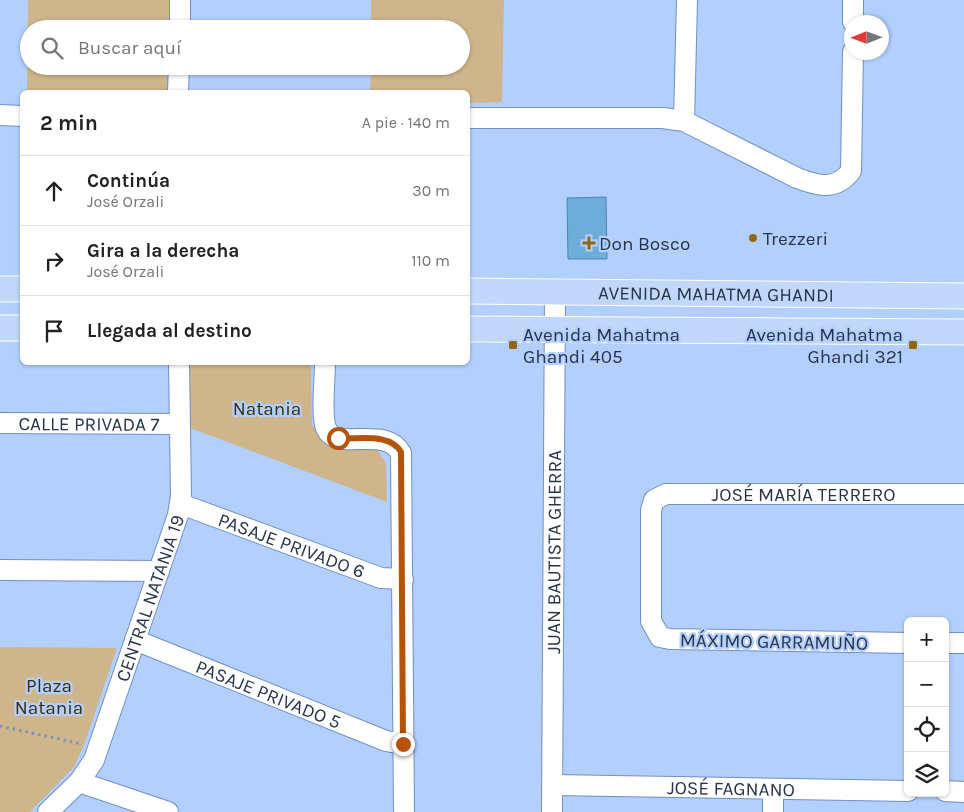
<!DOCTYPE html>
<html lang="es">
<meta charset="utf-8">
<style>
:root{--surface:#fff;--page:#f6f6f6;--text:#202124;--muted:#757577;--line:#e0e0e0}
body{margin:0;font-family:Karla,sans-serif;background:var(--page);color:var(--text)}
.controls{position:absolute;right:15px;bottom:15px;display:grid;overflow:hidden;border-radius:8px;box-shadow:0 1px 4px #0004}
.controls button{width:45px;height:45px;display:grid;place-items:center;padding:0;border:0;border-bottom:1px solid var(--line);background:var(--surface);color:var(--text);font:25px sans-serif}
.compass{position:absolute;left:844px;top:15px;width:45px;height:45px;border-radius:50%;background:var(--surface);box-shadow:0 1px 4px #0004;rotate:269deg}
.stop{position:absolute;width:15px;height:15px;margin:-11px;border:4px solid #b45309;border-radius:50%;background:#fff}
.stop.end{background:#b45309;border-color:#fff;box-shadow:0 1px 5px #0008}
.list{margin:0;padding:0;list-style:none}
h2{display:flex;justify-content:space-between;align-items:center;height:65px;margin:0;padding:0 20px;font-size:21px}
h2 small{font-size:16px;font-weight:400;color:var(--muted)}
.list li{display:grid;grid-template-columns:32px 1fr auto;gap:15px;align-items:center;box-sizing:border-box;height:70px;padding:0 20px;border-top:1px solid var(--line)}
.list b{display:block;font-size:19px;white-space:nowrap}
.list p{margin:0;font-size:16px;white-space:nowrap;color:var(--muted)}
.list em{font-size:16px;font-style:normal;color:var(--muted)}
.icon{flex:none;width:28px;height:28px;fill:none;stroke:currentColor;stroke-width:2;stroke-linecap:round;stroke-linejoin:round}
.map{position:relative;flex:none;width:964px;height:812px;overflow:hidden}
.search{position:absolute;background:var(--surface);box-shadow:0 1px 4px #0004;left:20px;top:20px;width:450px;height:55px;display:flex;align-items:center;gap:12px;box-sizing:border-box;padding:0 18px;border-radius:28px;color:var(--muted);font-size:19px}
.panel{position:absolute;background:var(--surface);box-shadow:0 1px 4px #0004;left:20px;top:90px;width:450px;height:275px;border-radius:8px}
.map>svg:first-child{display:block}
.green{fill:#cfb58b}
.building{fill:#6eadd9;stroke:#4a86ae}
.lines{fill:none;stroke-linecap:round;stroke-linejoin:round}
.minor-casing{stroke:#6f90c5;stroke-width:22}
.major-casing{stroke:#fff;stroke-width:27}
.path{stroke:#7d94b9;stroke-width:3;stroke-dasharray:2.5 4;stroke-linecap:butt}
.minor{stroke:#fff;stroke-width:20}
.major{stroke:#c1d7fb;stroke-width:25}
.route{stroke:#b45309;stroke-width:6}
.poi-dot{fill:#90670e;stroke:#b3cffd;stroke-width:2}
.labels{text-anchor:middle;stroke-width:4.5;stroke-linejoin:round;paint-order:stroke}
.poi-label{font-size:19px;fill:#27344b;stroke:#b3cffd;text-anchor:start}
.street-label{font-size:19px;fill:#27344b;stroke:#b3cffd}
.park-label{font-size:19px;fill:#3a2b0e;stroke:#b3cffd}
</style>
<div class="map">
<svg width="964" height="812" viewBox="0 0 964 812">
<rect width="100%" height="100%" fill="#b3cffd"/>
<g class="green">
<polygon points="28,0 180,0 180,29 29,29 29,66 179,66 178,92 27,92"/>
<polygon points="371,0 504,0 502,102 468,103 468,92 370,92 371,66 461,66 461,29 371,29"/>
<polygon points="188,363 311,363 312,425 325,442 375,446 386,463 387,502 190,428"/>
<polygon points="0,647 117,648 84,745 74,767 30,812 0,812"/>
</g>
<polygon class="building" points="606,197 607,259 568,259 567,198"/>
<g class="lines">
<defs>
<g id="minor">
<polyline points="853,22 853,0"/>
<polyline points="180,29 180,0"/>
<polyline points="178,92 179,66"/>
<polyline points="0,115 22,116"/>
<path d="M468,118h195l21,3 113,57c21,8 39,13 54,-7l2,-119"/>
<polyline points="684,121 687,0"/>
<path d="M325,362c0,15 -4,55 1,66 10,25 59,-4 75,25l3,359"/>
<path id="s1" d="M0,423l178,1"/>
<path id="s2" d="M181,504l200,74 22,1"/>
<polyline points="0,570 159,571"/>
<path id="s3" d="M135,640l251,101 17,3"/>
<path id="s4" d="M908,643l-238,-4 -10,-2 -9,-16v-111l3,-10 12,-6h298"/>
<polyline points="945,643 964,643"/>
<polyline points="79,782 168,812"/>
<path id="s5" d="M553,785l355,6"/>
<polyline points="773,789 773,812"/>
<polyline points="945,791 964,792"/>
<path id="s6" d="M48,812l31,-30 15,-22 84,-245 3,-20 -2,-133"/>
<path id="s7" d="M552,812l3,-521"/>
</g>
<g id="major">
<polyline points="0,289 22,289"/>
<path id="s8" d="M468,291l496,5"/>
<polyline points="0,328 22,328"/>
<polyline points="468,329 964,332"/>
</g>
</defs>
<use href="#minor" class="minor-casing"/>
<use href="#major" class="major-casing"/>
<polyline class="path" points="0,726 82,744"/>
<use href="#minor" class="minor"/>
<use href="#major" class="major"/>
</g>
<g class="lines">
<path class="route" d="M338,438c20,2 51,-6 63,14l2,292"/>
</g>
<g class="poi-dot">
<circle cx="753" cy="238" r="5"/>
<path d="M586.5 235.5h5v5h5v5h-5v5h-5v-5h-5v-5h5z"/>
<rect x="508" y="340" width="10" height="10" rx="2.5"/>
<rect x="908" y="340" width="10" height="10" rx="2.5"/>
</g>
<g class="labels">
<g class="poi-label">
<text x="763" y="245">Trezzeri</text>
<text x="599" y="250">Don Bosco</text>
<text x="523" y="341">Avenida Mahatma<tspan x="523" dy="22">Ghandi 405</tspan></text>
<text x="903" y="341" text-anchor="end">Avenida Mahatma<tspan x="903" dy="22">Ghandi 321</tspan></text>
</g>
<g class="street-label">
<text dy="7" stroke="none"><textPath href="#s8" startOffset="248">AVENIDA MAHATMA GHANDI</textPath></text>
<text dy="7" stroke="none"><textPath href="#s1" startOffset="89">CALLE PRIVADA 7</textPath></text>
<text dy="7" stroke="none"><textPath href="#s4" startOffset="539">JOSÉ MARÍA TERRERO</textPath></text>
<text dy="7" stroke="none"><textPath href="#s2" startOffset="118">PASAJE PRIVADO 6</textPath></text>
<text dy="7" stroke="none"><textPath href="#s7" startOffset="260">JUAN BAUTISTA GHERRA</textPath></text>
<text dy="7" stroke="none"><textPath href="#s6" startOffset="241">CENTRAL NATANIA 19</textPath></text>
<text transform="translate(774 641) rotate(1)" y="7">MÁXIMO GARRAMUÑO</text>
<text dy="7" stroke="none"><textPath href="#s3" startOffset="144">PASAJE PRIVADO 5</textPath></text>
<text dy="7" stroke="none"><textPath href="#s5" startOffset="178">JOSÉ FAGNANO</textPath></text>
</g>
<g class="park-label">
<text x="267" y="415">Natania</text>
<text x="49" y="692">Plaza<tspan x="49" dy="22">Natania</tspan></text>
</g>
</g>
</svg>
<div class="controls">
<button>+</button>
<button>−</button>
<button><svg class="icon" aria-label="locate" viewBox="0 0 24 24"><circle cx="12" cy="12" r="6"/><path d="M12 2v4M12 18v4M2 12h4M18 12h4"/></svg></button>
<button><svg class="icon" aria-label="layers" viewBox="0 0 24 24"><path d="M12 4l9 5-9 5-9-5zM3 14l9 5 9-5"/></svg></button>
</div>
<svg class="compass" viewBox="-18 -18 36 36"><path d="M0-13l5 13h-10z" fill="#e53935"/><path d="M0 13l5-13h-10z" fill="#757577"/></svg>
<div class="stop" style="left:338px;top:438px"></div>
<div class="stop end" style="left:403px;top:744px"></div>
<div class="search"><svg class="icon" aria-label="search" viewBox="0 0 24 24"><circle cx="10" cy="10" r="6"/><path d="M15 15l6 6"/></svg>Buscar aquí</div>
<section class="panel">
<h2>2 min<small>A pie · 140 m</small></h2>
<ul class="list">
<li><svg class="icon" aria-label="ahead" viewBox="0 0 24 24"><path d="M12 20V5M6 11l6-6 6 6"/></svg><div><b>Continúa</b><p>José Orzali</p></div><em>30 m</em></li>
<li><svg class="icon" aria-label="right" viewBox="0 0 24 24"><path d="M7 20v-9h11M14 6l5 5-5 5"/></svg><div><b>Gira a la derecha</b><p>José Orzali</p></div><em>110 m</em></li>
<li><svg class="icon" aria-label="arrive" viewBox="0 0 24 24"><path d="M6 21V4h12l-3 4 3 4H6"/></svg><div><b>Llegada al destino</b></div></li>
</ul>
</section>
</div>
